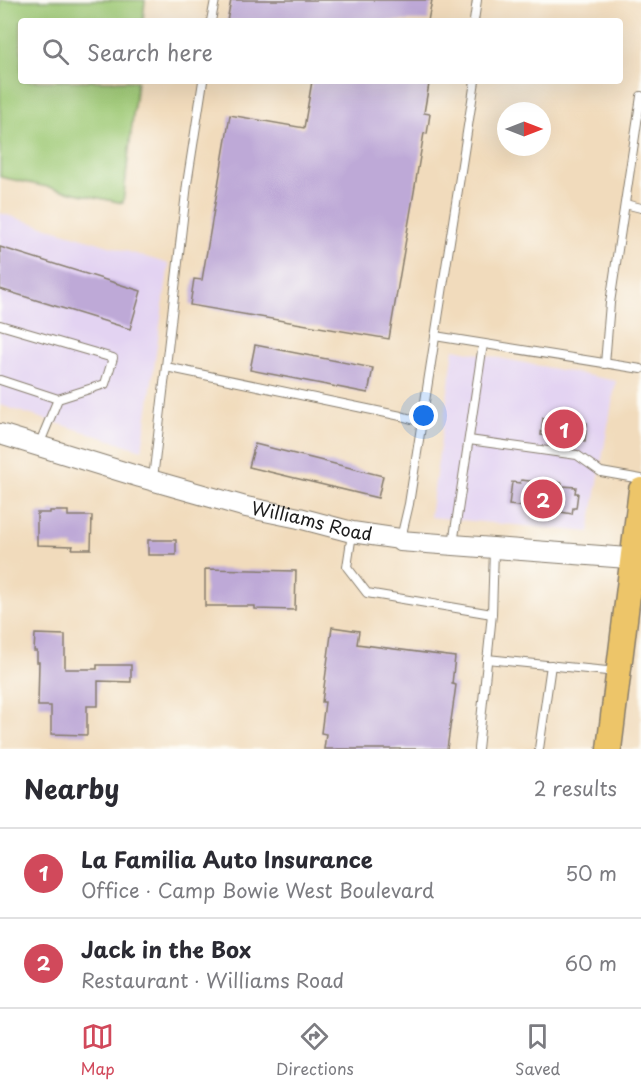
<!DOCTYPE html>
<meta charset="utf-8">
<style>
:root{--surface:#fff;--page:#f7f7f7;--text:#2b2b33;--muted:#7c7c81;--line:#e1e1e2;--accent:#d1495b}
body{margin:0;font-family:"Playpen Sans",sans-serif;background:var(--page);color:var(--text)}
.compass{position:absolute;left:497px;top:102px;width:54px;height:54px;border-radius:50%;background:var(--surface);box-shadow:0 6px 24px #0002;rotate:90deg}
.you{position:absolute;left:424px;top:416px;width:21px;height:21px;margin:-15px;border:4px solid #fff;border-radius:50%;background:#1a73e8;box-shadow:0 0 0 9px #1a73e833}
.badge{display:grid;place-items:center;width:39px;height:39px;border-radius:50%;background:var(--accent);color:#fff;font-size:20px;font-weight:700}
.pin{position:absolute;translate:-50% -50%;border:3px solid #fff;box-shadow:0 2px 6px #0006}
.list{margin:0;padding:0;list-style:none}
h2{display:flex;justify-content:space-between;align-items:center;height:78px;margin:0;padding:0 24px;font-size:26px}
h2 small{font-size:20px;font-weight:400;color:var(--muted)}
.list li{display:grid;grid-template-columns:39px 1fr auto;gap:18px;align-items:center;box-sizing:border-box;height:90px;padding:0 24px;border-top:2px solid var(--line)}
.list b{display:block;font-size:22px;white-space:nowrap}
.list p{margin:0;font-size:20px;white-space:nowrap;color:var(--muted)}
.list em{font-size:20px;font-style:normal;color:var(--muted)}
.icon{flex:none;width:33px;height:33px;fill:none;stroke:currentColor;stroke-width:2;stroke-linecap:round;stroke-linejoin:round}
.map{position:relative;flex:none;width:641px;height:749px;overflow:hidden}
.search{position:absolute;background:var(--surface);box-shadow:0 6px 24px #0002;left:18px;right:18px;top:18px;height:66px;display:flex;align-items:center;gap:15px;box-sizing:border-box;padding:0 21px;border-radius:6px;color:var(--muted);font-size:22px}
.sheet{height:258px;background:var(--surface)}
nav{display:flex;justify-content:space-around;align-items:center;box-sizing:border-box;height:84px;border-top:2px solid var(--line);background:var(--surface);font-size:16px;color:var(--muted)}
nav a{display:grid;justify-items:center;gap:3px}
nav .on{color:var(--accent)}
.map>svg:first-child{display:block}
.built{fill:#e3d3f2}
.green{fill:#9ec975;stroke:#5d7248;stroke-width:1.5}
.building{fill:#bea9d7}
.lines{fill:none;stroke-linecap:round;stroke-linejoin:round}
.service-casing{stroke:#867c6c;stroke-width:10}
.tertiary-casing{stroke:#867c6c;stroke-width:22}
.primary-casing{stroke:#867c6c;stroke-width:27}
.service{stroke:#fff;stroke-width:8}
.tertiary{stroke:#fff;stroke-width:20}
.primary{stroke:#edc569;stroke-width:24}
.labels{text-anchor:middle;stroke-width:4.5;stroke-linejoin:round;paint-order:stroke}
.street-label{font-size:18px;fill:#1c1c1c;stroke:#fdfcf7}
</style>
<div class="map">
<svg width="641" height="749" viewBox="0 0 641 749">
<rect width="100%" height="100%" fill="#fdfcf7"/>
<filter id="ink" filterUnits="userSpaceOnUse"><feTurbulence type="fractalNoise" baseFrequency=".0167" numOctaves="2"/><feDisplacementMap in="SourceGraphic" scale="12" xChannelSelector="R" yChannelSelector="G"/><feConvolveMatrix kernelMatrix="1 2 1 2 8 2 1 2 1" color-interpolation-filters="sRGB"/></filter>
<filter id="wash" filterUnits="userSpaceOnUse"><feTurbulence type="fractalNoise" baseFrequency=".008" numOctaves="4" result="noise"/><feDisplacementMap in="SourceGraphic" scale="24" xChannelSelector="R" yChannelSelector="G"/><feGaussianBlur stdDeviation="1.35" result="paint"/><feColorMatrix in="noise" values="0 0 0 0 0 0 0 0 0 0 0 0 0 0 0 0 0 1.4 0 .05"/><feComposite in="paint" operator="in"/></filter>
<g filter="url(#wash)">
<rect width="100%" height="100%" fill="#f1dbbc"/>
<g class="built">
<polygon points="0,213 169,264 142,450 0,405"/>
<polygon points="454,349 616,381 589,532 430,517"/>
</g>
<polygon class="green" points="0,0 145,0 143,21 21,21 21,81 137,81 123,203 0,177"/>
<g id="blocks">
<g class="building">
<polygon points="231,0 432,0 428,21 227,21"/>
<polygon points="312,81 413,81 429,84 424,113 430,114 427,134 424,133 389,339 190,305 194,279 202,280 230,115 304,128"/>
<polygon points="0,247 141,291 130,329 0,289"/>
<polygon points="255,345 373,368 368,393 250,370"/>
<polygon points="543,418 587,423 585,441 541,435"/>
<polygon points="255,444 383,476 378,498 249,467"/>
<polygon points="521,480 546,483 547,481 562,483 562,486 576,487 575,493 578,493 576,508 573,508 572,514 549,510 549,514 535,513 536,508 509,505 512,482 520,483"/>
<polygon points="50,511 68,511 68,516 92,516 91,549 72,549 73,546 37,545 37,513 50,513"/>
<rect x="148" y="540" width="28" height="15"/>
<polygon points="205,569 296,571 295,610 255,609 255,606 205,606"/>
<polygon points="332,627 359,631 357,644 455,657 452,684 456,685 447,749 324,749 326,734 321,733 325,702 322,702"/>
<polygon points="35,634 65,635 65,669 97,669 97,665 131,665 131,682 98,681 98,706 87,706 87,735 51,734 51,706 38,706 39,662 37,662 37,651 34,651"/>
</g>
</g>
</g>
<g filter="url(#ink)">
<use href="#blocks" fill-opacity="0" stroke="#867c6c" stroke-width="1.5"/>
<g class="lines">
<defs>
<g id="service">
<polyline points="211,21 215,0"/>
<polyline points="474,21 477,0"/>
<polyline points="625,204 641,208"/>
<polyline points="0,325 113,358 105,384 58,399 39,445"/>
<polyline points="435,336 641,369"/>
<polyline points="605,364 610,303 641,96"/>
<polyline points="166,367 401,416 422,422"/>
<polyline points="0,380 58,399"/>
<polyline points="469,440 577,455 601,472 641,479"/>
<polyline points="153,479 187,184 203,81"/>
<polyline points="352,534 347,567 367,593 492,614"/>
<polyline points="401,538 409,504 475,81"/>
<polyline points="453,544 483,344"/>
<polyline points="487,659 617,672"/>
<polyline points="478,749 492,614 494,549"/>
<polyline points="539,749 551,665"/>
</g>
<g id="tertiary">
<path id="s1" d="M0,434l140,43 106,30 53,11 53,14 48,7v2l241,18"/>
</g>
<polyline id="primary" points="609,749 641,490"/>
</defs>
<use href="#service" class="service-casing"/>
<use href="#tertiary" class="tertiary-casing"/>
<use href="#primary" class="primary-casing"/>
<use href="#service" class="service"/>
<use href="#tertiary" class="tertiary"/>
<use href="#primary" class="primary"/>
</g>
</g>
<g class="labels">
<g class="street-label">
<text dy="6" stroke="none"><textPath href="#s1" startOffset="324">Williams Road</textPath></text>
</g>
</g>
</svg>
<svg class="compass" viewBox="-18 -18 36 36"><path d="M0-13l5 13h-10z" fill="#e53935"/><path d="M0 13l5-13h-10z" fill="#7c7c81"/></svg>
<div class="you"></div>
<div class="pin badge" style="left:564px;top:429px">1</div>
<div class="pin badge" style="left:543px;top:499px">2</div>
<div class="search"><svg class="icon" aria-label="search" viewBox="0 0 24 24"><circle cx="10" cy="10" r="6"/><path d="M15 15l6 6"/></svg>Search here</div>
</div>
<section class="sheet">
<h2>Nearby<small>2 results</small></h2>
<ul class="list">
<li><span class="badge">1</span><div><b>La Familia Auto Insurance</b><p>Office · Camp Bowie West Boulevard</p></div><em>50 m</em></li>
<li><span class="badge">2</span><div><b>Jack in the Box</b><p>Restaurant · Williams Road</p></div><em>60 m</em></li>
</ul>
</section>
<nav>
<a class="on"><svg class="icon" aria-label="map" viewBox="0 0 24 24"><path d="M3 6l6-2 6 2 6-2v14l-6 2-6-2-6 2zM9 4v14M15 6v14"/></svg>Map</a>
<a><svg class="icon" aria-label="directions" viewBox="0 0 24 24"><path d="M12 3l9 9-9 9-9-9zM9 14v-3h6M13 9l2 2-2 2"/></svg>Directions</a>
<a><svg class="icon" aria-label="saved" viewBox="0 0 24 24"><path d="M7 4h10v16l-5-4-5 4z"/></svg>Saved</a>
</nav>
